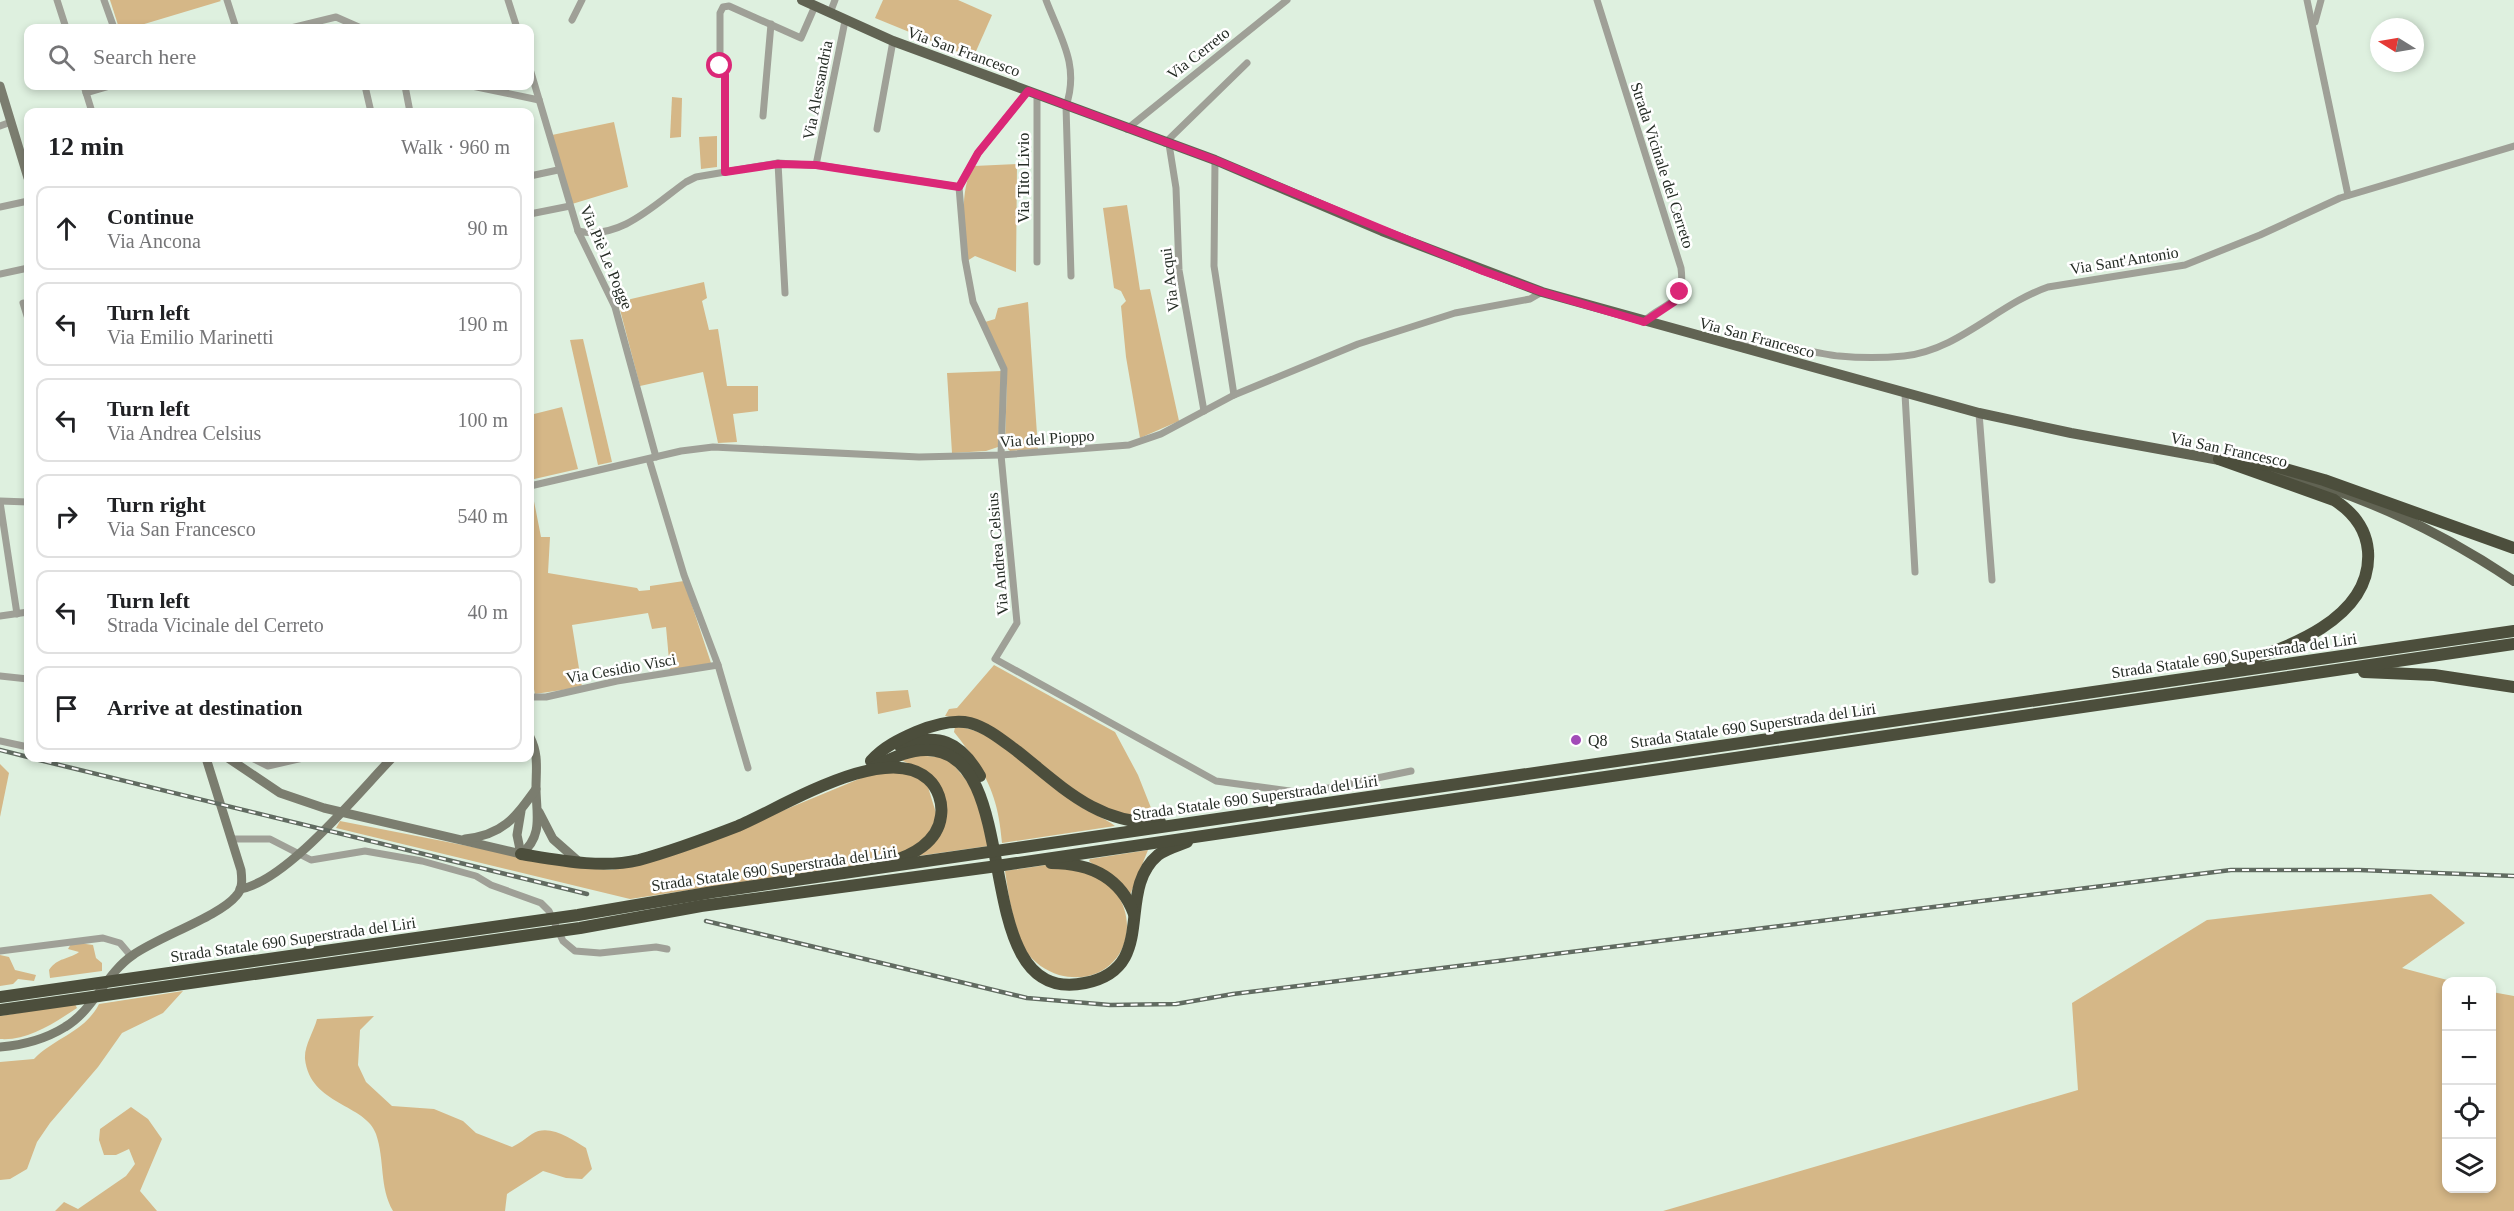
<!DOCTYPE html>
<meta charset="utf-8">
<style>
:root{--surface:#fff;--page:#f2f2f2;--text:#202124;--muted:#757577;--line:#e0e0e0}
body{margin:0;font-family:Georgia,serif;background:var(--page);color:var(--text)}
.controls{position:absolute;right:18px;bottom:18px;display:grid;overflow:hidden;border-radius:12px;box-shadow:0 3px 9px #0003}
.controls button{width:54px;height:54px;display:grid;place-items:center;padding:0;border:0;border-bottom:2px solid var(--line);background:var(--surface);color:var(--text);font:30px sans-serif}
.compass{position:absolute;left:2370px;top:18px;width:54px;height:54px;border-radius:50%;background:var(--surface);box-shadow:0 3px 9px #0003;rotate:281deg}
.stop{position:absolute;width:18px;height:18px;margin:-14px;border:4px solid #db2777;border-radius:50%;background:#fff}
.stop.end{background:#db2777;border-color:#fff;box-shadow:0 2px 6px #0008}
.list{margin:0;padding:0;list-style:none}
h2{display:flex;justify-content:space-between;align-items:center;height:78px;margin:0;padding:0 24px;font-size:26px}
h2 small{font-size:20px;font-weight:400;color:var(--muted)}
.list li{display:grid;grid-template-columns:39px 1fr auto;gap:18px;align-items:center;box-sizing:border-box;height:84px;margin:0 12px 12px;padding:0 12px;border:2px solid var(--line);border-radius:12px}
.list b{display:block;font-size:22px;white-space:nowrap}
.list p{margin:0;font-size:20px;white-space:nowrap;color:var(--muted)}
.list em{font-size:20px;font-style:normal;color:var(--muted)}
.icon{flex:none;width:33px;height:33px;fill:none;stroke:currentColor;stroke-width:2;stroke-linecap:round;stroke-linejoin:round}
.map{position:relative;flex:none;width:2514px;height:1211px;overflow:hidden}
.search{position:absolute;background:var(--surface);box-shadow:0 3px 9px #0003;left:24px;top:24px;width:510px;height:66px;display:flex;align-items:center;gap:15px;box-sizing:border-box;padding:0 21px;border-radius:12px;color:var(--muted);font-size:22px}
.panel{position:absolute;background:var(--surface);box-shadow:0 3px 9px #0003;left:24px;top:108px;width:510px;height:654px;border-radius:12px}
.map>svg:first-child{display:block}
.green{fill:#d5b787}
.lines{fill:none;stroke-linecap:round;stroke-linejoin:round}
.street{stroke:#9fa097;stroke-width:7}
.secondary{stroke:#7b7d6f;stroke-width:9}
.primary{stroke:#616353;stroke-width:10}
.highway{stroke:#4c4e3c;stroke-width:12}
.rail-casing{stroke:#616b61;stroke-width:4.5}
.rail{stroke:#fff;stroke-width:2;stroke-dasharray:7;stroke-linecap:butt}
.route{stroke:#db2777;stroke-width:8}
.poi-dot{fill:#a24bb8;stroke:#fff;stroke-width:2}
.labels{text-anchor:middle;stroke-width:5;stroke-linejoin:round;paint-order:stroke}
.street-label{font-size:16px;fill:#252c25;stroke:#fff}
.poi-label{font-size:16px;fill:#252c25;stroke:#fff;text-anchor:start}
</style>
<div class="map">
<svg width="2514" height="1211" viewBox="0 0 2514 1211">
<rect width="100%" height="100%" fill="#def0df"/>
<g class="green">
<polygon points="110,0 220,0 221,1 131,28 119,28"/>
<polygon points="883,0 958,0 992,15 973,58 875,18"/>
<polygon points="672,97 682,98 681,137 670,138"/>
<polygon points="614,122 628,187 572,204 552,135"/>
<polygon points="717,136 717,167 701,169 699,137"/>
<path d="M1017,164l-1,108 -41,-16 -8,5c-2,-30 -9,-71 7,-95z"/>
<polygon points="1127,205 1140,290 1150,289 1179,421 1140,438 1126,357 1121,306 1126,301 1121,291 1114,288 1103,208"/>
<polygon points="704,282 707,298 702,301 709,330 718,329 727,386 758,386 758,411 733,414 737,442 718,443 703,372 640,386 618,302"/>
<polygon points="1028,302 1038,449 1010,451 1005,446 1007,378 985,322 995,319 998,308"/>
<polygon points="583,339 612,462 598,465 570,340"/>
<polygon points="1002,371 998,447 986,451 952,453 947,373"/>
<polygon points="562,407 578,469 530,480 530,415"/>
<polygon points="530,491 532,491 541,537 550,537 548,573 637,588 639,591 650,590 650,586 684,581 711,663 670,671 666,627 652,629 648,613 572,625 582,687 535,694 530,670"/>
<polygon points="994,665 1115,732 1138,775 1155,818 1108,813 973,720 945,716 949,709 957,708"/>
<polygon points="908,690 911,707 878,714 876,692"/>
<path d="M955,727c42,1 86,52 120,76 12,9 29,14 40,23l-113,17c-4,-50 -17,-72 -48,-111z"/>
<polygon points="915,755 948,758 975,791 988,846 918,856 943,820 924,771 901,760"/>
<polygon points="0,764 9,773 0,817"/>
<polygon points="898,769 919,778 928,787 936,813 934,823 926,837 901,855 856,865 630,899 336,828 340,821 581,868 612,870 683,852 871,774"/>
<polygon points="1148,850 1130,895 1089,861 1090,859"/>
<path d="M1046,865c11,1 26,0 37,4 74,28 47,124 -24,106 -13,-4 -26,-13 -33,-24 -13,-25 -17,-53 -21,-80z"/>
<polygon points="2431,894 2465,923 2402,968 2451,981 2446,982 2446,1188 2492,1188 2492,992 2514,996 2514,1211 1663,1211 2078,1090 2072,1003 2207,920"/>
<path d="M72,942l21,3 3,13 6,5v8l-52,7 -1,-8c9,-13 19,-10 30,-18l-11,-3z"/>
<polygon points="0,955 9,957 15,970 36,975 34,981 18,979 13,984 0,986"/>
<path d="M183,991l-20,22 -41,20 -24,34 -48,56 -13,19 -10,27 -17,10 -10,1v-118l34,-3c20,-21 51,-27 65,-55z"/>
<path d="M75,1004l2,4c-23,15 -49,33 -77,31v-23z"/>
<path d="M374,1016l-14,14 -2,35 8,17 26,24 42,3 29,12 13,12 36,14c8,-4 13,-8 20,-13 17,-11 39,5 54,14l6,21 -10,10 -16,-1 -23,-7 -36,23 -2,17h-112c-14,-24 -8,-51 -17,-77 -10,-30 -66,-29 -71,-75 -1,-13 9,-28 12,-40z"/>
<polygon points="131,1107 148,1119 162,1139 140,1191 157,1211 55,1211 64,1202 78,1209 126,1176 135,1164 129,1149 116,1155 104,1155 99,1140 100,1129"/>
</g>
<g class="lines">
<g class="street">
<polyline points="57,0 66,28"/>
<polyline points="104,0 114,28"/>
<polyline points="227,0 236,28"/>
<polyline points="508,0 517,28"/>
<path d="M1046,0c14,37 34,65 20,106l5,170"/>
<path d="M1597,0l84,268c5,39 -15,32 -38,54"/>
<polyline points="2307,0 2348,195"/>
<polyline points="830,13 835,0"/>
<polyline points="572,20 582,0"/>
<polyline points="2315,22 2321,0"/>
<polyline points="291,28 336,17 361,28"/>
<polyline points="530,69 578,231 615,307 656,457"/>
<polyline points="84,86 92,112"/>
<polyline points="365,86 371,112"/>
<polyline points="405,86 410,112"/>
<polyline points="472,86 539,100"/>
<polyline points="1028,91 978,153 959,187 965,259 973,302 1004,369 1001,455 1017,623 995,659 1216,781 1297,792 1324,789 1411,771"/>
<polyline points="86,93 110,86"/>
<polyline points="1037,94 1037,262"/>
<polyline points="763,116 771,24"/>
<polyline points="0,126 11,122"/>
<polyline points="877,129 893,41"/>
<polyline points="1127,129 1287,0"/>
<polyline points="1165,143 1247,63"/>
<polyline points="1169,144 1176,188 1179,270 1204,411"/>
<polyline points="1215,160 1214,266 1234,395"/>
<polyline points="778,163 785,293"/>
<polyline points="816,165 845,21"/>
<polyline points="725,172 725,75 720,66 720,13 723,7 729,6 801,38 815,6"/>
<polyline points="530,176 558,170"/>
<polyline points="0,207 28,201"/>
<polyline points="530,214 570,206"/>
<path d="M578,231c42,10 77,-27 108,-49l10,-5 82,-14 46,3 135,21"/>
<polyline points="0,274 28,268"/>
<polyline points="23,303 28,319"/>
<path d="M1736,345c18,-9 79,9 103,11 21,2 44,2 65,0 55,-6 94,-52 144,-69l137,-22 75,-30 80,-37 174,-52"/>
<polyline points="1905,394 1915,572"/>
<polyline points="1979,413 1992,580"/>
<polyline points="649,459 684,575 718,665 748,768"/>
<polyline points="530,486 681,451 713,447 919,457 1001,455 1129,445 1161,434 1234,395 1358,344 1455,313 1530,299 1542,292"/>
<polyline points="0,501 28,502"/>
<polyline points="0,502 17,614"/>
<polyline points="0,616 28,612"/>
<polyline points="0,676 28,679"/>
<polyline points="530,697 546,697 617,681 718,665"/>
<polyline points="0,741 28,747"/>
<polyline points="252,758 268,766 303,758"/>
<polyline points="231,839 270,839 311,860 365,851 422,861 476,876 491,885 541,903 549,911 563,941 575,951 600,953 656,947 667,949"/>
<polyline points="0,951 103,938 120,943 131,956"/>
</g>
<g class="secondary">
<polyline points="0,86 28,178"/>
<path d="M228,758l52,35 44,15 197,46c23,-18 15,-41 15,-66 0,-19 3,-33 -6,-51"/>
<polyline points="521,811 517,835 521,854"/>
<polyline points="539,812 553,839 578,861"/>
<path d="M465,839c38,-4 50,-21 71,-50"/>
<path d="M240,889c46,-7 119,-97 152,-131"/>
<path d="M0,1047c24,-2 44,-7 65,-20 29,-17 40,-53 68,-72 25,-18 87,-39 103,-59 7,-7 6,-17 5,-26l-35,-112"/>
</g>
<g class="primary">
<polyline points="802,0 893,41 1215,160 1382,231 1542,292 1979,413 2071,433 2225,461"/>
<path d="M2261,469c90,20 177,61 253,112"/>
</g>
<g class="highway">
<path d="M2219,459l115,41c19,12 32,28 34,51 5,68 -83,99 -137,114"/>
<polyline points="2244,462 2271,465 2324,480 2514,548"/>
<polyline points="2364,672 2434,675 2514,687"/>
<path d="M900,746c38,-14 60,-5 80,30"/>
<path d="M871,761c12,-14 29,-22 45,-29 17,-7 36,-13 54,-9 18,5 32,17 47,28 44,35 82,75 143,71"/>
<path d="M872,768c17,-8 36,-19 56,-18 101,3 36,258 157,233 75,-15 29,-91 73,-128 8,-6 19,-9 29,-13"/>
<path d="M521,854c37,6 81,15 118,6 33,-9 68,-22 99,-34 45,-19 148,-85 190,-47 10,9 15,24 13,37 -3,26 -29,40 -52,46"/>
<path d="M1051,863c38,0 69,13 83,51"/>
<polyline points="0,997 578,915 713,892 2514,631"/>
<polyline points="0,1010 580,928 701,906 990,867 2514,644"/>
</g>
<defs>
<g id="rail">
<polyline points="0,750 28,757"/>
<polyline points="31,758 587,894"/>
<polyline points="706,921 1027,998 1110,1005 1176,1004 1233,994 2231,870 2359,870 2514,876"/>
</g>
</defs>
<use href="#rail" class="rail-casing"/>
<use href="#rail" class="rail"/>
</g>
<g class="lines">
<polyline class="route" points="720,66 725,75 725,172 778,164 816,165 959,187 978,153 1028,91 1215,160 1483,271 1542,292 1644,322 1674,302 1680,292"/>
</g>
<circle class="poi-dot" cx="1576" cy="740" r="6"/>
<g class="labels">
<g class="street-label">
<text transform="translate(964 51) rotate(20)" y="6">Via San Francesco</text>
<text transform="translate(1198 53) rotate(-38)" y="6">Via Cerreto</text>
<text transform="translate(817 90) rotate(-79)" y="6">Via Alessandria</text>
<text transform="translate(1663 165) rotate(72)" y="6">Strada Vicinale del Cerreto</text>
<text transform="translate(1023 178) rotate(-90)" y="6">Via Tito Livio</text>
<text transform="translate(607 257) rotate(67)" y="6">Via Piè Le Pogge</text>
<text transform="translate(2124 260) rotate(-9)" y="6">Via Sant'Antonio</text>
<text transform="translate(1169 280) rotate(-97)" y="6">Via Acqui</text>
<text transform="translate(1757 337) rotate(15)" y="6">Via San Francesco</text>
<text transform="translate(1047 438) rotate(-4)" y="6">Via del Pioppo</text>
<text transform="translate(2229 449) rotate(12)" y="6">Via San Francesco</text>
<text transform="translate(997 554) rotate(-95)" y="6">Via Andrea Celsius</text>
<text transform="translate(2234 655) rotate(-8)" y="6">Strada Statale 690 Superstrada del Liri</text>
<text transform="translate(621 668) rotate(-10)" y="6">Via Cesidio Visci</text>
<text transform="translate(1753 725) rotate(-8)" y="6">Strada Statale 690 Superstrada del Liri</text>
<text transform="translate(1255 797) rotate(-8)" y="6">Strada Statale 690 Superstrada del Liri</text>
<text transform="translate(774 868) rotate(-8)" y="6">Strada Statale 690 Superstrada del Liri</text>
<text transform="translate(293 939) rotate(-8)" y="6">Strada Statale 690 Superstrada del Liri</text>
</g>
<g class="poi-label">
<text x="1588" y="746">Q8</text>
</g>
</g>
</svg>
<div class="controls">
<button>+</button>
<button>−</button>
<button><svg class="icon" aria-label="locate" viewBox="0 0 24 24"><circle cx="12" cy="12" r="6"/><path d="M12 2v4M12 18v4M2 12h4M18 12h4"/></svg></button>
<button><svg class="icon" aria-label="layers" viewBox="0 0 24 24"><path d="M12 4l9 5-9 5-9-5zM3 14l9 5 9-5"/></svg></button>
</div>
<svg class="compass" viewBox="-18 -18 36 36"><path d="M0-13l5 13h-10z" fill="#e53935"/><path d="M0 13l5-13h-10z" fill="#757577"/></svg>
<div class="stop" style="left:720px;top:66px"></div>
<div class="stop end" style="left:1680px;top:292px"></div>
<div class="search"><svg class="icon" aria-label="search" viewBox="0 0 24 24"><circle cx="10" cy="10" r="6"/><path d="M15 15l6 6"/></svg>Search here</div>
<section class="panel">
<h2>12 min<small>Walk · 960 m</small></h2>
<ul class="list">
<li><svg class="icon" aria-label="ahead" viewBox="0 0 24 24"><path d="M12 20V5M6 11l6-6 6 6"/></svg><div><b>Continue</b><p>Via Ancona</p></div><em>90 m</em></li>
<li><svg class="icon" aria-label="left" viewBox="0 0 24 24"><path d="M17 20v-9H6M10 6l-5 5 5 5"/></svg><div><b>Turn left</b><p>Via Emilio Marinetti</p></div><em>190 m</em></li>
<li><svg class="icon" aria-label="left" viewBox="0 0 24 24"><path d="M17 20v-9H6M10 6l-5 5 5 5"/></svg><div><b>Turn left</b><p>Via Andrea Celsius</p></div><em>100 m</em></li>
<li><svg class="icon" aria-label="right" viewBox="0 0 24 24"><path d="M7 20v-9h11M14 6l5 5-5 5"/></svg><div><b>Turn right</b><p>Via San Francesco</p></div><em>540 m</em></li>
<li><svg class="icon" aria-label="left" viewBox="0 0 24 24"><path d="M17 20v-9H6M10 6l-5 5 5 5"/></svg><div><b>Turn left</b><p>Strada Vicinale del Cerreto</p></div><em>40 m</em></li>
<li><svg class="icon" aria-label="arrive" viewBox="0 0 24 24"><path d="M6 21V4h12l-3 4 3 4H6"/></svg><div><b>Arrive at destination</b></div></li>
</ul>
</section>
</div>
